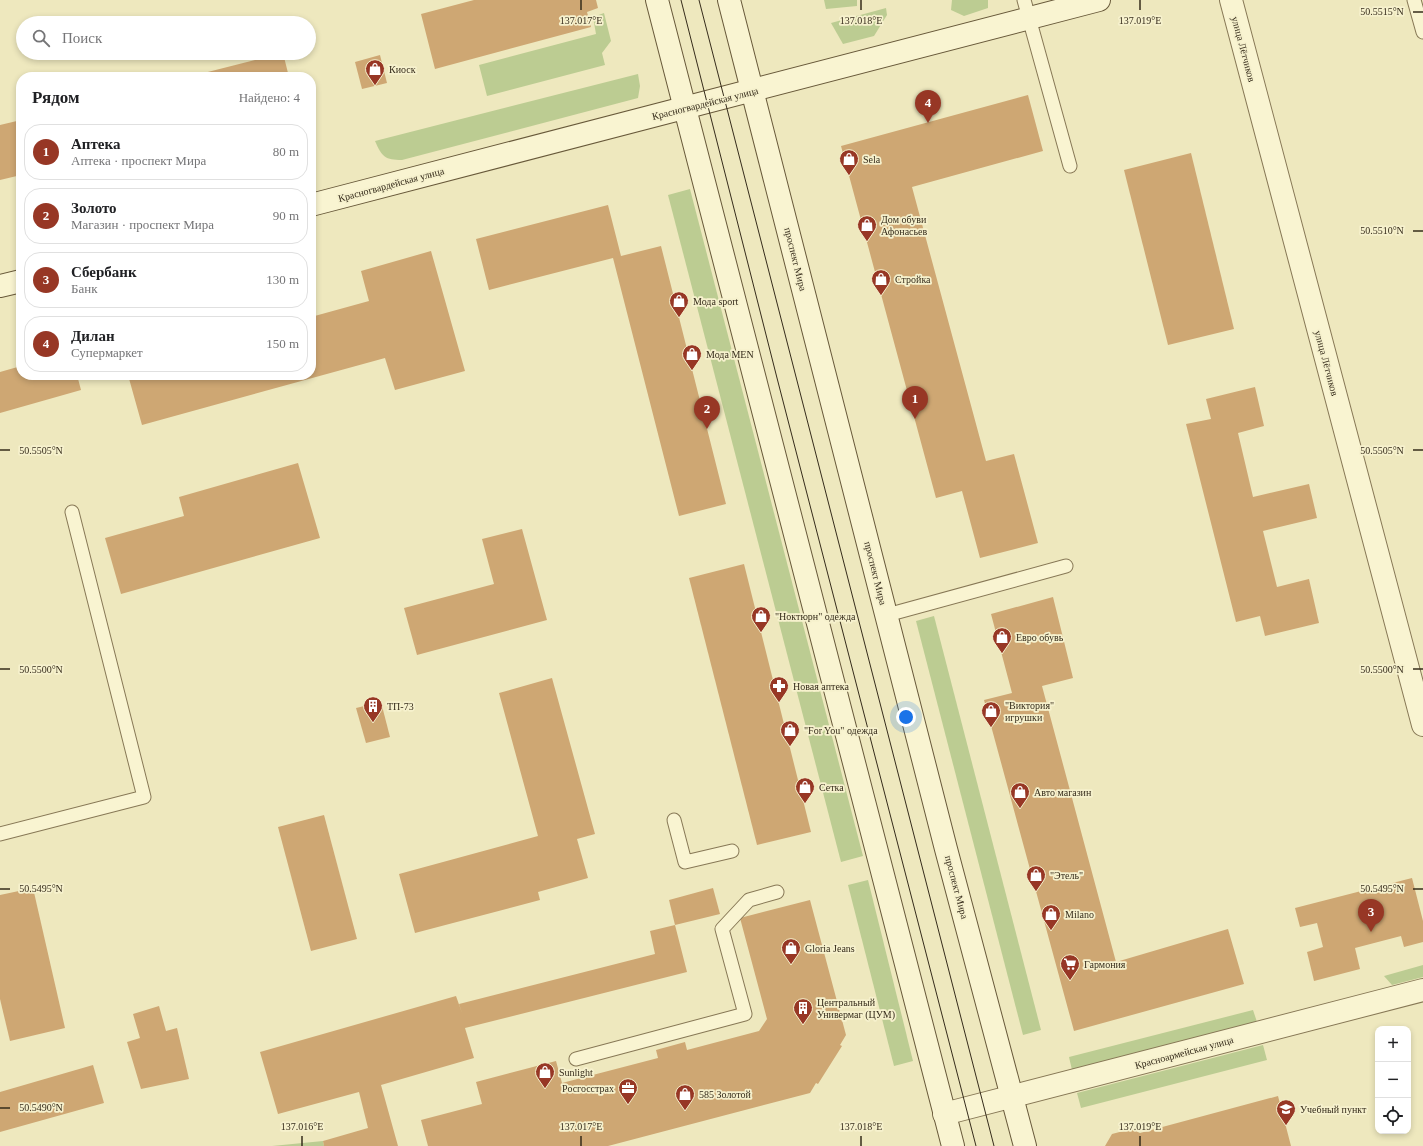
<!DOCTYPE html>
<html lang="ru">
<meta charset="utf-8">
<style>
:root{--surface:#fff;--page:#f6f6f6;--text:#202124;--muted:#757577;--line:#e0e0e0;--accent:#973725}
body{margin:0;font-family:Georgia,serif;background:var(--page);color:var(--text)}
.controls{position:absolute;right:12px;bottom:12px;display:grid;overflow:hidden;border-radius:8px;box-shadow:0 2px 6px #0003}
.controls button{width:36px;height:36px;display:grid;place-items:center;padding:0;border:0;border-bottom:1px solid var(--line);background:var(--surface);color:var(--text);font:20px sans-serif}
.you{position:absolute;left:906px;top:717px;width:14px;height:14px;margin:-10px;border:3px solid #fff;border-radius:50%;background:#1a73e8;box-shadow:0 0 0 6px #1a73e833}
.badge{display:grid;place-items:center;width:26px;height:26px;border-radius:50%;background:var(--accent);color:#fff;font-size:13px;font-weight:700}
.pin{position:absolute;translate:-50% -33px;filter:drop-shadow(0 1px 2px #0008)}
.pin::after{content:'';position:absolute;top:21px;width:14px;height:12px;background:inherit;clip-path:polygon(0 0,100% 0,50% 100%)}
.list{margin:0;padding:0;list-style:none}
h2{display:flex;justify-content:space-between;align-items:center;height:52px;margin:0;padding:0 16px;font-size:17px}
h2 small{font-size:13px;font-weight:400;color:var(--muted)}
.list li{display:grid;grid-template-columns:26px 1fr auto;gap:12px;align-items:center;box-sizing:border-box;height:56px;margin:0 8px 8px;padding:0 8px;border:1px solid var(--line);border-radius:16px}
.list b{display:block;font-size:15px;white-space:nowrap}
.list p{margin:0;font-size:13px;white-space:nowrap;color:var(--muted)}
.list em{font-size:13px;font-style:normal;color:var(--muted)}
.icon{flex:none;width:22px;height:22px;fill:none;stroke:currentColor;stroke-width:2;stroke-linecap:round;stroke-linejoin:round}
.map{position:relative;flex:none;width:1423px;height:1146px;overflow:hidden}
.search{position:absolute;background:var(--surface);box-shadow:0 2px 6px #0003;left:16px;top:16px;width:300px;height:44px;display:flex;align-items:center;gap:10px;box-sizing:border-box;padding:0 14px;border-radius:22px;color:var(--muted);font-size:15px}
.panel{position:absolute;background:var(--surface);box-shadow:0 2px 6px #0003;left:16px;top:72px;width:300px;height:308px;border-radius:16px}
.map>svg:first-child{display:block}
.green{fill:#bccc92}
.building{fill:#cea773}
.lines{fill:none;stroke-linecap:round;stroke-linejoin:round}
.lane-casing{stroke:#877856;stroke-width:15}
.street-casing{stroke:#877856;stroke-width:24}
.secondary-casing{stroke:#68593a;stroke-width:24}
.lane{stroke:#f9f4d1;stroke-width:13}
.street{stroke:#f9f4d1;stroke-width:22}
.secondary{stroke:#f9f4d1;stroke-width:22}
.tram{stroke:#362c1b;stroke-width:1}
.ticks{fill:none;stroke:#362c1b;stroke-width:1.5}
.labels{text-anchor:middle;stroke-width:3.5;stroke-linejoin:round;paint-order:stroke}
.street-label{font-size:10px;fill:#362c1b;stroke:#f6f1cd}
.poi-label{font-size:10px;fill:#362c1b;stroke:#f6f1cd;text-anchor:start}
.ticks-label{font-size:10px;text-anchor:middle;fill:#362c1b;stroke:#f6f1cd;stroke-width:3.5;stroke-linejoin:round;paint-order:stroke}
</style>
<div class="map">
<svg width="1423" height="1146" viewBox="0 0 1423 1146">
<rect width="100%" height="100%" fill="#eee8be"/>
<g class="green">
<polygon points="824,0 857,0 857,6 826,9"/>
<polygon points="952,0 988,0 988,8 964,16 951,10"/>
<polygon points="886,8 887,15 874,36 843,44 831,23"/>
<polygon points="604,13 611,41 602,53 605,65 487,96 479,65 596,34 593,17"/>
<path d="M638,74l2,12 -2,12 -236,62c-17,0 -20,-3 -27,-19z"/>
<polygon points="690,189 863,856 841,862 668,195"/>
<polygon points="934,616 1041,1030 1023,1035 916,621"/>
<polygon points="868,880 913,1061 894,1066 848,885"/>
<polygon points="1423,965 1423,977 1392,985 1384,976"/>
<polygon points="1253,1010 1257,1022 1072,1070 1069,1057"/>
<polygon points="1263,1045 1267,1060 1081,1108 1077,1093"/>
<polygon points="323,1141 324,1146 272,1146"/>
</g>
<g class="building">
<polygon points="474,0 596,0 598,8 587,12 591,27 435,69 421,14"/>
<polygon points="283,53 289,77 192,77 192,76"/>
<polygon points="380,55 387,83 362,89 355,62"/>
<polygon points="1028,95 1043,151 912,187 986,461 1014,454 1038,543 980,558 962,491 936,498 841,146"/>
<polygon points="21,120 21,175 0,180 0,125"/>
<polygon points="1191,153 1234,329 1168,345 1124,170"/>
<polygon points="608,205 621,256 661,246 726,504 679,516 613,258 489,290 476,239"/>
<polygon points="431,251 465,371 395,390 385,358 142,425 128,375 311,375 311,317 369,301 361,271"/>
<polygon points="21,366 21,375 77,375 81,390 0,413 0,372"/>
<polygon points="1255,387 1264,426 1238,433 1253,497 1309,484 1317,518 1263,531 1277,587 1309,579 1319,623 1265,636 1260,616 1236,622 1186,424 1211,419 1206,399"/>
<polygon points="298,463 320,538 121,594 105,538 184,516 179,497"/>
<polygon points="522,529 547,620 417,655 404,608 494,584 482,539"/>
<polygon points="744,564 811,832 757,845 689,578"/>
<polygon points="1053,597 1073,678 1042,686 1116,962 1228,929 1244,984 1074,1031 984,700 1012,693 991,614"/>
<polygon points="552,678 595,834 577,839 588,878 538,892 540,900 415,933 399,874 538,836 499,693"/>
<polygon points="381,702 390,737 366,743 356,708"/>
<polygon points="324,815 357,939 311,951 278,827"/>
<polygon points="1412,878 1423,921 1423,942 1404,947 1401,936 1355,948 1360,969 1314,981 1307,952 1323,947 1317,923 1300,927 1295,908"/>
<polygon points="33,888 65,1028 10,1041 0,999 0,895"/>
<polygon points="713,888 720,914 675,925 669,900"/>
<polygon points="810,900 846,1035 840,1045 842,1046 818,1084 816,1083 810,1093 608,1146 428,1146 421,1120 482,1104 476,1082 556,1061 562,1083 658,1058 656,1050 685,1042 687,1050 759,1031 767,1019 740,918"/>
<polygon points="675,925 687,972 465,1028 474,1058 381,1085 398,1146 324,1146 323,1141 368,1128 359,1092 278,1114 260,1052 456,996 462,1013 459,1004 655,954 650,931"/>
<polygon points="159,1006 166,1031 177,1028 189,1079 141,1089 127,1042 140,1038 133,1014"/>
<polygon points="93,1065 104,1103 0,1132 0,1092"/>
<polygon points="1278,1096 1291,1146 1105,1146 1112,1134 1131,1129 1140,1133"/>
</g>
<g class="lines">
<defs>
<g id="lane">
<polyline points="1024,0 1070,166"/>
<polyline points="1414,0 1423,32"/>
<polyline points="887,615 1066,566"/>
<polyline points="674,820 685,862 732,851"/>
<polyline points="0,834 144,797 72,512"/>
<polyline points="576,1059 745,1014 722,929 749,900 777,892"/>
</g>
<g id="street">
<polyline points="1231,0 1423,725"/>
<polyline points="944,1114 1423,990"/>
</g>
<g id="secondary">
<polyline points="657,0 953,1146"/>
<polyline points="729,0 946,849 1025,1146"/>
<polyline points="311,205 1099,0"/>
<polyline points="0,286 21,281"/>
</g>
</defs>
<use href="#lane" class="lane-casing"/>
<use href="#street" class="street-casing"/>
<use href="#secondary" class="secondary-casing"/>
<use href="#lane" class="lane"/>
<use href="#street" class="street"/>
<use href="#secondary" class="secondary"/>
<g class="tram">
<polyline points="681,0 777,378 976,1146"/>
<polyline points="699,0 994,1146"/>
</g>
</g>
<path class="ticks" d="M581,0v10M861,0v10M1140,0v10M1413,12h10M1413,231h10M0,450h10M1413,450h10M0,669h10M1413,669h10M0,889h10M1413,889h10M0,1108h10M302,1136v10M581,1136v10M861,1136v10M1140,1136v10"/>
<defs>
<symbol id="shop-pin" viewBox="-11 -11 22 30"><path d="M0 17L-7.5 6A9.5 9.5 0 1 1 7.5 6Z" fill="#973725" stroke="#f6f1cd"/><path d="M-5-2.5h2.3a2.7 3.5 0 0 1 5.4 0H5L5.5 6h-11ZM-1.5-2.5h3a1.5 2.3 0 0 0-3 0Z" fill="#fff"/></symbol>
<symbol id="pharmacy-pin" viewBox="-11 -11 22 30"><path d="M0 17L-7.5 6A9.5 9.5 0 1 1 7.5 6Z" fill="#973725" stroke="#f6f1cd"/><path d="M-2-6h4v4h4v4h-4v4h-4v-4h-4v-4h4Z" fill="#fff"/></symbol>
<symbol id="building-pin" viewBox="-11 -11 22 30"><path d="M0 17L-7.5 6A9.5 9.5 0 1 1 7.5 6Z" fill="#973725" stroke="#f6f1cd"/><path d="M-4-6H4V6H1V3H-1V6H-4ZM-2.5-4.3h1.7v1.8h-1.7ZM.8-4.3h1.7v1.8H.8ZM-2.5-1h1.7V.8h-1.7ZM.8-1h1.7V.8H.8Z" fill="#fff"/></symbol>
<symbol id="supermarket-pin" viewBox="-11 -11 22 30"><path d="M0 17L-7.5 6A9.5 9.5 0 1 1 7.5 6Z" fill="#973725" stroke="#f6f1cd"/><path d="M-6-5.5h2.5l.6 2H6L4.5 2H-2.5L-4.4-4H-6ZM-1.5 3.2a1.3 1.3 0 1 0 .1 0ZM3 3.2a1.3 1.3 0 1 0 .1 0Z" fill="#fff"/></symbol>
<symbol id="office-pin" viewBox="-11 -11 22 30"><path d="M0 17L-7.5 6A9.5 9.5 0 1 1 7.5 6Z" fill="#973725" stroke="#f6f1cd"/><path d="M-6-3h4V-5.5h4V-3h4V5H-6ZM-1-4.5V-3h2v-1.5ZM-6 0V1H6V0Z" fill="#fff"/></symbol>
<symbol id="university-pin" viewBox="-11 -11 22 30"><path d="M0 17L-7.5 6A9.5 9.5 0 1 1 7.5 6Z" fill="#973725" stroke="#f6f1cd"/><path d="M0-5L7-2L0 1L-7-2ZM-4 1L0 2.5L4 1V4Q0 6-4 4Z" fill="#fff"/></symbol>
</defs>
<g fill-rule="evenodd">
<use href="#shop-pin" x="364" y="58" width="22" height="30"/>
<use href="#shop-pin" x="838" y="148" width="22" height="30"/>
<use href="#shop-pin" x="856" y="214" width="22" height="30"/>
<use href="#shop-pin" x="870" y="268" width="22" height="30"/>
<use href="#shop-pin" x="668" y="290" width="22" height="30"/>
<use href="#shop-pin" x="681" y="343" width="22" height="30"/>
<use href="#shop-pin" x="750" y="605" width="22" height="30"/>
<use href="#shop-pin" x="991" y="626" width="22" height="30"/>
<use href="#pharmacy-pin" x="768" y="675" width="22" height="30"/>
<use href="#building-pin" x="362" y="695" width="22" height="30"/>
<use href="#shop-pin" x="980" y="700" width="22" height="30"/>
<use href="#shop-pin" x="779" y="719" width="22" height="30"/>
<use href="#shop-pin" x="794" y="776" width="22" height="30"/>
<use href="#shop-pin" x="1009" y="781" width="22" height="30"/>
<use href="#shop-pin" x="1025" y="864" width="22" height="30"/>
<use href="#shop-pin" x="1040" y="903" width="22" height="30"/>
<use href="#shop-pin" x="780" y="937" width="22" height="30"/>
<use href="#supermarket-pin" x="1059" y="953" width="22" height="30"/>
<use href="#building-pin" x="792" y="997" width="22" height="30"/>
<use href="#shop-pin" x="534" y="1061" width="22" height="30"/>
<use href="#office-pin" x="617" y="1077" width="22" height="30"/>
<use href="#shop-pin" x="674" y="1083" width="22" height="30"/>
<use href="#university-pin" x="1275" y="1098" width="22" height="30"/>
</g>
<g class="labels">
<g class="street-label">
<text transform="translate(1244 49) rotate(75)" y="4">улица Лётчиков</text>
<text transform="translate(705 103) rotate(-14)" y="4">Красногвардейская улица</text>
<text transform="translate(391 184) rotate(-15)" y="4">Красногвардейская улица</text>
<text transform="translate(796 259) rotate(76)" y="4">проспект Мира</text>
<text transform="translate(1327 363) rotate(75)" y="4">улица Лётчиков</text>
<text transform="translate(876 573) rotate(76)" y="4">проспект Мира</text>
<text transform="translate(957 887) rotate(75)" y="4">проспект Мира</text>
<text transform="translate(1184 1052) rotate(-15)" y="4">Красноармейская улица</text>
</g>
<g class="poi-label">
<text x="389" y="73">Киоск</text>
<text x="863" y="163">Sela</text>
<text x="881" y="223">Дом обуви<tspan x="881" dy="12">Афонасьев</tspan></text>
<text x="895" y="283">Стройка</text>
<text x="693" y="305">Мода sport</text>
<text x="706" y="358">Мода MEN</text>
<text x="775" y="620">"Ноктюрн" одежда</text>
<text x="1016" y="641">Евро обувь</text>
<text x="793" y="690">Новая аптека</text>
<text x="1005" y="709">"Виктория"<tspan x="1005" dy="12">игрушки</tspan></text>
<text x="387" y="710">ТП-73</text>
<text x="804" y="734">"For You" одежда</text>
<text x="819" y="791">Сетка</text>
<text x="1034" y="796">Авто магазин</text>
<text x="1050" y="879">"Этель"</text>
<text x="1065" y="918">Milano</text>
<text x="805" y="952">Gloria Jeans</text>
<text x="1084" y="968">Гармония</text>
<text x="817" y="1006">Центральный<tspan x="817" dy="12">Универмаг (ЦУМ)</tspan></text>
<text x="559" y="1076">Sunlight</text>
<text x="614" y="1092" text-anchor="end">Росгосстрах</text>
<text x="699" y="1098">585 Золотой</text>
<text x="1300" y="1113">Учебный пункт</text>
</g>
</g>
<g class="ticks-label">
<text x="1382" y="15">50.5515°N</text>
<text x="581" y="24">137.017°E</text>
<text x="861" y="24">137.018°E</text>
<text x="1140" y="24">137.019°E</text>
<text x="1382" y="234">50.5510°N</text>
<text x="41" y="454">50.5505°N</text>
<text x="1382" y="454">50.5505°N</text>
<text x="41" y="673">50.5500°N</text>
<text x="1382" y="673">50.5500°N</text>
<text x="41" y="892">50.5495°N</text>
<text x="1382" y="892">50.5495°N</text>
<text x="41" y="1111">50.5490°N</text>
<text x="302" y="1130">137.016°E</text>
<text x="581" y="1130">137.017°E</text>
<text x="861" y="1130">137.018°E</text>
<text x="1140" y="1130">137.019°E</text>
</g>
</svg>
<div class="controls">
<button>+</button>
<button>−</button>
<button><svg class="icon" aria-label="locate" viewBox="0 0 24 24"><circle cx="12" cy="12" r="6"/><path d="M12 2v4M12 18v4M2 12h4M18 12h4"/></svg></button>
</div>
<div class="you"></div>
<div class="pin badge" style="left:915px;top:419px">1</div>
<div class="pin badge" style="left:707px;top:429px">2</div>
<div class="pin badge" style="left:1371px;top:932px">3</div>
<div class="pin badge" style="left:928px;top:123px">4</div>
<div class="search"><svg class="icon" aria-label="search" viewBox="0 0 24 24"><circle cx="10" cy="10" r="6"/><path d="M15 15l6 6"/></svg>Поиск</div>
<section class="panel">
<h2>Рядом<small>Найдено: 4</small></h2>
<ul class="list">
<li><span class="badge">1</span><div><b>Аптека</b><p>Аптека · проспект Мира</p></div><em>80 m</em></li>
<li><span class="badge">2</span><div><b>Золото</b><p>Магазин · проспект Мира</p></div><em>90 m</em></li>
<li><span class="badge">3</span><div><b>Сбербанк</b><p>Банк</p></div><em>130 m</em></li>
<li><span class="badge">4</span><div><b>Дилан</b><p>Супермаркет</p></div><em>150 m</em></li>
</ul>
</section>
</div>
